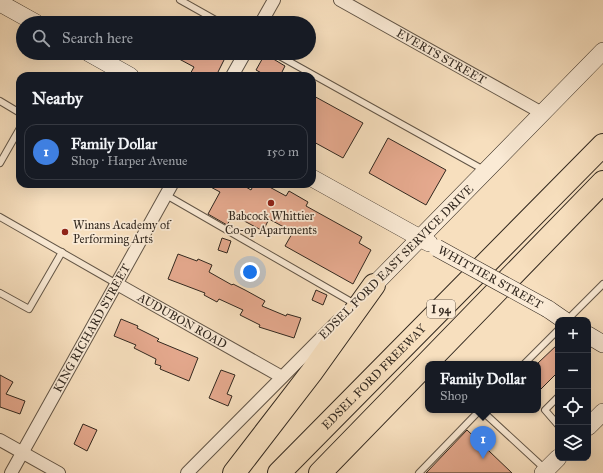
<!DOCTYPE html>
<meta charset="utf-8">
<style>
:root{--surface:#171b24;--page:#20242c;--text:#f1f3f6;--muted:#9ea1a6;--line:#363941;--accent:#1a73e8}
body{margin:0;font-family:"IM FELL Great Primer",serif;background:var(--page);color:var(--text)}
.controls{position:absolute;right:12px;bottom:12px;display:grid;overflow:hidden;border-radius:8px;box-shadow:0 4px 16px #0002}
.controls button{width:36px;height:36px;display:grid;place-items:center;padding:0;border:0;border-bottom:1px solid var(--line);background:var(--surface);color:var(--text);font:20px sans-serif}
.you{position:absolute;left:250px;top:272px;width:14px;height:14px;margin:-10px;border:3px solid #fff;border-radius:50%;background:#1a73e8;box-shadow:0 0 0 6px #1a73e833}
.badge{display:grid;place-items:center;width:26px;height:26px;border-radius:50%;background:var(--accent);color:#fff;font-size:13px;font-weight:700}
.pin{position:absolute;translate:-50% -33px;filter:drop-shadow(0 1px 2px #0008)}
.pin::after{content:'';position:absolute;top:21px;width:14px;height:12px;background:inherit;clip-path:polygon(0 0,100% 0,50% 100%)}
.popup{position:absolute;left:425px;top:361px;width:116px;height:52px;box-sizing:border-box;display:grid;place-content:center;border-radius:8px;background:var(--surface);filter:drop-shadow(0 1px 3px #0005);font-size:13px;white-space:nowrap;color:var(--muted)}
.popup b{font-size:15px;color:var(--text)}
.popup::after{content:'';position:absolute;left:50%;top:100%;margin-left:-8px;border:8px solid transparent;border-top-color:var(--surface)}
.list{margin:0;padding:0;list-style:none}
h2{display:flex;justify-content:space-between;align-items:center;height:52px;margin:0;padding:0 16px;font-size:17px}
h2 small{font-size:13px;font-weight:400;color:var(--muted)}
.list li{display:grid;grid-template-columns:26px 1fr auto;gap:12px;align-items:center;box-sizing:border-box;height:56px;margin:0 8px 8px;padding:0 8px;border:1px solid var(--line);border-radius:12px}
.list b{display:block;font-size:15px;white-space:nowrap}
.list p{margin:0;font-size:13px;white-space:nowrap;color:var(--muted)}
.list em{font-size:13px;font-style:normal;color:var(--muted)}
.icon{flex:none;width:22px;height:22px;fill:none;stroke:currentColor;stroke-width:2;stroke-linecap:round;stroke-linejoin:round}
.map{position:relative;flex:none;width:603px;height:473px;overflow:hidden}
.search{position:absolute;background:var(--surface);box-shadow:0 4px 16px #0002;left:16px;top:16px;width:300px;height:44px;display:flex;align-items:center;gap:10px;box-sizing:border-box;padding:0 14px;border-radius:22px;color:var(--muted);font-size:15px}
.panel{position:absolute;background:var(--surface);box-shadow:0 4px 16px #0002;left:16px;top:72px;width:300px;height:116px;border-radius:12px}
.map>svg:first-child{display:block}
.building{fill:#e5a98e;stroke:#32281f}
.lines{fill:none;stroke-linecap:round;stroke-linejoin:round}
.lane-casing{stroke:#635647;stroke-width:8}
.street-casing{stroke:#635647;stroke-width:14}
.secondary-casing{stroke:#32281f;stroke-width:18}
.highway-casing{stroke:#32281f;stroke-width:24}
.lane{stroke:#faead5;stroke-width:6}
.street{stroke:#faead5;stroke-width:12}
.secondary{stroke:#faead5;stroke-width:17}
.highway{stroke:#f7dfbe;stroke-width:22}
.secondary-bridge-casing{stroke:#32281f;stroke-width:18;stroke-linecap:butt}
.secondary-bridge{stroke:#faead5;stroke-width:17}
.poi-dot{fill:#8f2418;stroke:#faead5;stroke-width:1.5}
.labels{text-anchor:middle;stroke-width:3.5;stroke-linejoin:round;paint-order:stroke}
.shield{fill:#faead5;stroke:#6e6256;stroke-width:1}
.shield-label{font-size:11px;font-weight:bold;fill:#32281f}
.street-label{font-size:12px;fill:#32281f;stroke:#faead5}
.poi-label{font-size:12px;fill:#32281f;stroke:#faead5}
</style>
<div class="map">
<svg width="603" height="473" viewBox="0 0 603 473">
<rect width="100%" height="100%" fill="#f7dfbe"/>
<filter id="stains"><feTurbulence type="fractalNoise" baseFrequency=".005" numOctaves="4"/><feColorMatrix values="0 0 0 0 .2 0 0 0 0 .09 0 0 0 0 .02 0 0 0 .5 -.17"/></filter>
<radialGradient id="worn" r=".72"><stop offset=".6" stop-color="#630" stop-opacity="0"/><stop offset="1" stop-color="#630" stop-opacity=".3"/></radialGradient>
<g class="building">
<polygon points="168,53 215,53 225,58 216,76 189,76 194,67"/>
<polygon points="265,54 285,66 280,76 267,76 256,70"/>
<polygon points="312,95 363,123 343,158 312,141"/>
<polygon points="388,138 446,170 426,205 369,173"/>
<polygon points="205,184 241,184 251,190 254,184 264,184 286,196 289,191 308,202 306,206 362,237 359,243 371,250 353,284 285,246 293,232 269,219 263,231 233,215 227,225 208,214 220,192"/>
<polygon points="222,238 231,241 227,253 218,250"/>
<polygon points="178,254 197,261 198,259 212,265 209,272 232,285 233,284 245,290 265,301 262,306 286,316 287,314 301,318 294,338 259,327 260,325 240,315 243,310 219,299 217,302 204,295 205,293 168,279"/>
<polygon points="316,290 327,295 323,305 312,300"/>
<polygon points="121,319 138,326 137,328 159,339 157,341 198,358 189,381 160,369 161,366 155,364 156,359 134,348 136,345 114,336"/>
<polygon points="558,344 558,372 538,392 538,363"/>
<polygon points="221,370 235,375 227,394 232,396 228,406 209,398"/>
<polygon points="0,375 13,382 6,394 25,401 20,414 0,407"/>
<polygon points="83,424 97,430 87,451 74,444"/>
<polygon points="467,430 512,473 426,473"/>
</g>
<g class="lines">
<defs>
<g id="lane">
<polyline points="180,0 221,23"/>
<polyline points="274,53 484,170"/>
<polyline points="0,101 20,113"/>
<polyline points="0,163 20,128"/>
<polyline points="166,195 355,304"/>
<polyline points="0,217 117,284"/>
<polyline points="0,293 29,309 62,252"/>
<polyline points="567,320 603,284"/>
<polyline points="524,364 558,330"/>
<polyline points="558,397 545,410 558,425"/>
<polyline points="481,410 545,469"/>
<polyline points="419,473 480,410"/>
</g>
<g id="street">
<path id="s1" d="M340,0l202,113"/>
<polyline points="261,23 274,0"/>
<polyline points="232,76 245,53"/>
<path id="s2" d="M117,284l165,93"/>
<polyline points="0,440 59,473"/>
<path id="s3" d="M11,473l161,-289"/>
<polyline points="187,473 338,321"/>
</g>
<g id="secondary">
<polyline points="0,3 36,23"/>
<polyline points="89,53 130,76"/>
<polyline points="312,178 429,243"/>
<polyline points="374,285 603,51"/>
<polyline points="548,309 564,320"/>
<polyline points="588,335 603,344"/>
<polyline points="588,427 603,412"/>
<polyline points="543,473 558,458"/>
</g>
<g id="highway">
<polyline points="234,473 311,373 374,285"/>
<path id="s4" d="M279,473l324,-328"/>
<polyline points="320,473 603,182"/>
</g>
</defs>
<use href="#lane" class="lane-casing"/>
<use href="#street" class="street-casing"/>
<use href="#secondary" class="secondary-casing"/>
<use href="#highway" class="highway-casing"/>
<use href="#lane" class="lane"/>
<use href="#street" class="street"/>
<use href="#secondary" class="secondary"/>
<use href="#highway" class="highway"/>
<defs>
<g id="secondary-bridge">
<path id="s5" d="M437,248l111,61"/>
</g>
</defs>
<use href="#secondary-bridge" class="secondary-bridge-casing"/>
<use href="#secondary-bridge" class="secondary-bridge"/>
</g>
<g class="poi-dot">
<circle cx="271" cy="203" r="4"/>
<circle cx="65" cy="232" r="4"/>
</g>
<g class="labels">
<rect class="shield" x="427" y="300" width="28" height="18" rx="3"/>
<g class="shield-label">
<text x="441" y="313">I 94</text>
</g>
<g class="street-label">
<text dy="4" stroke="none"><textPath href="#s1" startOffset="116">EVERTS STREET</textPath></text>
<text transform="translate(396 262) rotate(-45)" y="4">EDSEL FORD EAST SERVICE DRIVE</text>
<text dy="4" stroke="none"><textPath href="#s5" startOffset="61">WHITTIER STREET</textPath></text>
<text dy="4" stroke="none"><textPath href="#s2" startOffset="75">AUDUBON ROAD</textPath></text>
<text dy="4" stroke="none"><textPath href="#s3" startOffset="166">KING RICHARD STREET</textPath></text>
<text dy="4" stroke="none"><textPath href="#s4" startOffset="135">EDSEL FORD FREEWAY</textPath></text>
</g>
<g class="poi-label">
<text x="271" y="220">Babcock Whittier<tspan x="271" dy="14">Co-op Apartments</tspan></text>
<text x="73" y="229" text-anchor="start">Winans Academy of<tspan x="73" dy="14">Performing Arts</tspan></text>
</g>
</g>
<rect width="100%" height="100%" filter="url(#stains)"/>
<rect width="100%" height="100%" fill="url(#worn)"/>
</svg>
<div class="controls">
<button>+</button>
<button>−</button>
<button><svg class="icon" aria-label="locate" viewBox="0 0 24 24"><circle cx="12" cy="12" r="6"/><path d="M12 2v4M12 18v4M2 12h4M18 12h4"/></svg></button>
<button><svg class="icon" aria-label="layers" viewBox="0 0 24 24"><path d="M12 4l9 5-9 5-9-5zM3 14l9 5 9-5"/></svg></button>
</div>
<div class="you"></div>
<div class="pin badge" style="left:483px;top:459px;background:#3f7fe0">1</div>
<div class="popup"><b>Family Dollar</b>Shop</div>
<div class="search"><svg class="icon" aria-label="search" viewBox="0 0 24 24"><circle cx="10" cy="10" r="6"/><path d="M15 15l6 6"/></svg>Search here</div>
<section class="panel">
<h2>Nearby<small></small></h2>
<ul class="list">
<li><span class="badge" style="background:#3f7fe0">1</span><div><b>Family Dollar</b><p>Shop · Harper Avenue</p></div><em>150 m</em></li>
</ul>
</section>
</div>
